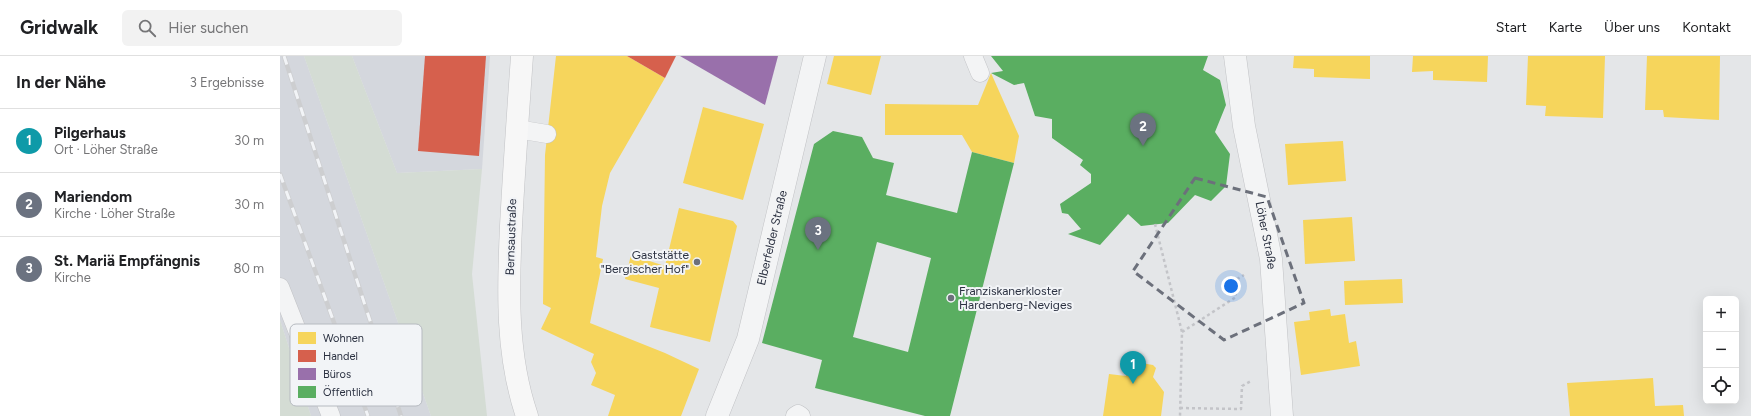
<!DOCTYPE html>
<html lang="de">
<meta charset="utf-8">
<style>
:root{--surface:#fff;--page:#f2f2f2;--text:#202124;--muted:#757577;--line:#e0e0e0;--accent:#0f766e}
body{margin:0;font-family:Figtree,sans-serif;background:var(--page);color:var(--text)}
.controls{position:absolute;right:12px;bottom:12px;display:grid;overflow:hidden;border-radius:6px;box-shadow:0 4px 16px #0002}
.controls button{width:36px;height:36px;display:grid;place-items:center;padding:0;border:0;border-bottom:1px solid var(--line);background:var(--surface);color:var(--text);font:20px sans-serif}
.you{position:absolute;left:951px;top:230px;width:14px;height:14px;margin:-10px;border:3px solid #fff;border-radius:50%;background:#1a73e8;box-shadow:0 0 0 6px #1a73e833}
.badge{display:grid;place-items:center;width:26px;height:26px;border-radius:50%;background:var(--accent);color:#fff;font-size:13px;font-weight:700}
.pin{position:absolute;translate:-50% -33px;filter:drop-shadow(0 1px 2px #0008)}
.pin::after{content:'';position:absolute;top:21px;width:14px;height:12px;background:inherit;clip-path:polygon(0 0,100% 0,50% 100%)}
.list{margin:0;padding:0;list-style:none}
h2{display:flex;justify-content:space-between;align-items:center;height:52px;margin:0;padding:0 16px;font-size:17px}
h2 small{font-size:13px;font-weight:400;color:var(--muted)}
.list li{display:grid;grid-template-columns:26px 1fr auto;gap:12px;align-items:center;box-sizing:border-box;height:64px;padding:0 16px;border-top:1px solid var(--line)}
.list b{display:block;font-size:15px;white-space:nowrap}
.list p{margin:0;font-size:13px;white-space:nowrap;color:var(--muted)}
.list em{font-size:13px;font-style:normal;color:var(--muted)}
.icon{flex:none;width:22px;height:22px;fill:none;stroke:currentColor;stroke-width:2;stroke-linecap:round;stroke-linejoin:round}
.map{position:relative;flex:none;width:1471px;height:360px;overflow:hidden}
header{display:flex;align-items:center;gap:24px;box-sizing:border-box;height:56px;padding:0 20px;background:var(--surface);border-bottom:1px solid var(--line)}
header strong{font-size:19px}
nav{display:flex;gap:22px;margin-inline-start:auto;font-size:14px}
.search{width:280px;height:36px;background:var(--page);display:flex;align-items:center;gap:10px;box-sizing:border-box;padding:0 14px;border-radius:6px;color:var(--muted);font-size:15px}
main{display:flex}
aside{flex:1;background:var(--surface)}
.map>svg:first-child{display:block}
.built{fill:#d4d7dd}
.green{fill:#d4dcd4}
.homes{fill:#f6d55c}
.shops{fill:#d6604d}
.offices{fill:#9970ab}
.public{fill:#5aae61;fill-rule:evenodd}
.lines{fill:none;stroke-linecap:round;stroke-linejoin:round}
.service-casing{stroke:#c1c2c5;stroke-width:19}
.minor-casing{stroke:#c1c2c5;stroke-width:23}
.secondary-casing{stroke:#c1c2c5;stroke-width:23}
.path{stroke:#c3c4c8;stroke-width:2.5;stroke-dasharray:3 3;stroke-linecap:butt}
.service{stroke:#f3f4f5;stroke-width:18}
.minor{stroke:#f3f4f5;stroke-width:22}
.secondary{stroke:#f7f7f7;stroke-width:22}
.rail-casing{stroke:#cdced0;stroke-width:4.5}
.rail{stroke:#f2f4f7;stroke-width:3;stroke-dasharray:9;stroke-linecap:butt}
.marked{fill:none;stroke:#6c707b;stroke-width:3;stroke-dasharray:8 5;stroke-linejoin:round}
.poi-dot{fill:#6c707b;stroke:#f2f4f7;stroke-width:1.5}
.labels{text-anchor:middle;stroke-width:4;stroke-linejoin:round;paint-order:stroke}
.street-label{font-size:12px;fill:#2b3141;stroke:#f2f4f7}
.poi-label{font-size:12px;fill:#2b3141;stroke:#f2f4f7;text-anchor:end}
.key{fill:#f2f4f7;stroke:#b6bac0;stroke-width:1}
.key-label{font-size:11px;fill:#2b3141}
</style>
<header>
<strong>Gridwalk</strong>
<div class="search"><svg class="icon" aria-label="search" viewBox="0 0 24 24"><circle cx="10" cy="10" r="6"/><path d="M15 15l6 6"/></svg>Hier suchen</div>
<nav><a>Start</a><a>Karte</a><a>Über uns</a><a>Kontakt</a></nav>
</header>
<main>
<aside>
<h2>In der Nähe<small>3 Ergebnisse</small></h2>
<ul class="list">
<li><span class="badge" style="background:#0f9aa8">1</span><div><b>Pilgerhaus</b><p>Ort · Löher Straße</p></div><em>30 m</em></li>
<li><span class="badge" style="background:#6b7280">2</span><div><b>Mariendom</b><p>Kirche · Löher Straße</p></div><em>30 m</em></li>
<li><span class="badge" style="background:#6b7280">3</span><div><b>St. Mariä Empfängnis</b><p>Kirche</p></div><em>80 m</em></li>
</ul>
</aside>
<div class="map">
<svg width="1471" height="360" viewBox="0 0 1471 360">
<rect width="100%" height="100%" fill="#e4e6e8"/>
<g class="built">
<polygon points="0,0 24,0 151,360 31,360 0,264"/>
<polygon points="72,0 210,0 202,113 117,117"/>
</g>
<g class="green">
<polygon points="24,0 72,0 117,117 202,113 192,218 207,360 151,360"/>
<polygon points="0,264 31,360 0,360"/>
</g>
<g class="homes">
<polygon points="276,0 347,0 385,22 330,117 322,150 316,201 323,203 310,267 385,297 419,313 401,360 328,360 335,339 311,329 316,317 311,306 314,298 261,273 271,252 263,248 265,99"/>
<polygon points="554,0 601,0 591,39 547,28"/>
<polygon points="1014,0 1090,0 1090,23 1034,21 1034,13 1013,12"/>
<polygon points="1133,0 1208,0 1207,26 1153,24 1153,15 1132,16"/>
<polygon points="1248,0 1325,0 1323,62 1265,60 1266,50 1246,49"/>
<polygon points="1367,0 1440,0 1439,64 1384,61 1383,54 1365,54"/>
<polygon points="711,17 739,80 734,107 692,96 682,79 605,79 605,48 698,49"/>
<polygon points="423,51 484,68 463,144 403,127"/>
<polygon points="1063,85 1066,125 1008,129 1005,88"/>
<polygon points="399,152 453,165 457,170 430,286 370,271 379,232 345,223 351,199 385,210"/>
<polygon points="1072,161 1075,205 1025,208 1023,164"/>
<polygon points="1122,223 1123,247 1065,249 1064,225"/>
<polygon points="1050,253 1051,260 1065,258 1069,287 1076,285 1080,310 1021,319 1014,266 1030,264 1029,256"/>
<polygon points="855,306 873,309 876,312 873,321 884,336 881,360 823,360 829,318 846,320 848,311"/>
<polygon points="1373,322 1375,350 1403,349 1404,360 1290,360 1287,327"/>
</g>
<g class="shops">
<polygon points="145,0 206,0 199,100 138,95"/>
<polygon points="347,0 396,0 385,22"/>
</g>
<polygon class="offices" points="400,0 498,0 485,49"/>
<g class="public">
<polygon points="711,0 928,0 923,14 940,24 946,49 935,76 950,98 946,130 931,145 915,139 888,167 861,170 848,158 820,189 788,178 801,173 788,158 782,157 780,148 811,127 811,118 800,109 803,104 772,82 772,63 755,60 744,27 734,29 711,17 723,15"/>
<path d="M553,75l29,6 11,21 21,5 -8,32 71,18 15,-61 42,11 -64,253h-25l-110,-28 7,-28 -60,-17 52,-199zM597,186l54,16 -23,94 -55,-15z"/>
</g>
<g class="lines">
<defs>
<g id="service">
<polyline points="693,0 700,17"/>
<polyline points="237,73 267,78"/>
<polyline points="0,231 51,360"/>
<polyline points="515,360 518,358 521,360"/>
</g>
<g id="minor">
<path id="s1" d="M955,0l9,70 27,133 11,157"/>
<path id="s2" d="M437,360l31,-77 67,-283"/>
</g>
<path id="secondary" d="M242,0c-4,57 -8,113 -11,170 -3,64 -5,129 16,190"/>
</defs>
<use href="#service" class="service-casing"/>
<use href="#minor" class="minor-casing"/>
<use href="#secondary" class="secondary-casing"/>
<g class="path">
<polyline points="875,168 902,276 900,360"/>
<polyline points="902,276 956,241 954,225 964,219"/>
<polyline points="900,352 961,353 962,330 971,325"/>
</g>
<use href="#service" class="service"/>
<use href="#minor" class="minor"/>
<use href="#secondary" class="secondary"/>
<defs>
<g id="rail">
<polyline points="4,0 121,360"/>
<polyline points="0,118 88,360"/>
</g>
</defs>
<use href="#rail" class="rail-casing"/>
<use href="#rail" class="rail"/>
</g>
<path class="marked" d="M915,122l72,19 37,106 -80,37 -91,-69z"/>
<g class="poi-dot">
<circle cx="417" cy="206" r="4"/>
<circle cx="671" cy="242" r="4"/>
</g>
<g class="labels">
<g class="street-label">
<text dy="4" stroke="none"><textPath href="#s1" startOffset="182">Löher Straße</textPath></text>
<text transform="translate(231 181) rotate(-88)" y="4">Bernsaustraße</text>
<text dy="4" stroke="none"><textPath href="#s2" startOffset="187">Elberfelder Straße</textPath></text>
</g>
<g class="poi-label">
<text x="409" y="203">Gaststätte<tspan x="409" dy="14">"Bergischer Hof"</tspan></text>
<text x="679" y="239" text-anchor="start">Franziskanerkloster<tspan x="679" dy="14">Hardenberg-Neviges</tspan></text>
</g>
</g>
<rect x="10" y="268" width="132" height="82" rx="6" class="key"/>
<rect x="18" y="276" width="18" height="12" fill="#f6d55c"/>
<rect x="18" y="294" width="18" height="12" fill="#d6604d"/>
<rect x="18" y="312" width="18" height="12" fill="#9970ab"/>
<rect x="18" y="330" width="18" height="12" fill="#5aae61"/>
<g class="key-label">
<text x="43" y="286">Wohnen</text>
<text x="43" y="304">Handel</text>
<text x="43" y="322">Büros</text>
<text x="43" y="340">Öffentlich</text>
</g>
</svg>
<div class="controls">
<button>+</button>
<button>−</button>
<button><svg class="icon" aria-label="locate" viewBox="0 0 24 24"><circle cx="12" cy="12" r="6"/><path d="M12 2v4M12 18v4M2 12h4M18 12h4"/></svg></button>
</div>
<div class="you"></div>
<div class="pin badge" style="left:853px;top:328px;background:#0f9aa8">1</div>
<div class="pin badge" style="left:863px;top:90px;background:#6b7280">2</div>
<div class="pin badge" style="left:538px;top:194px;background:#6b7280">3</div>
</div>
</main>
